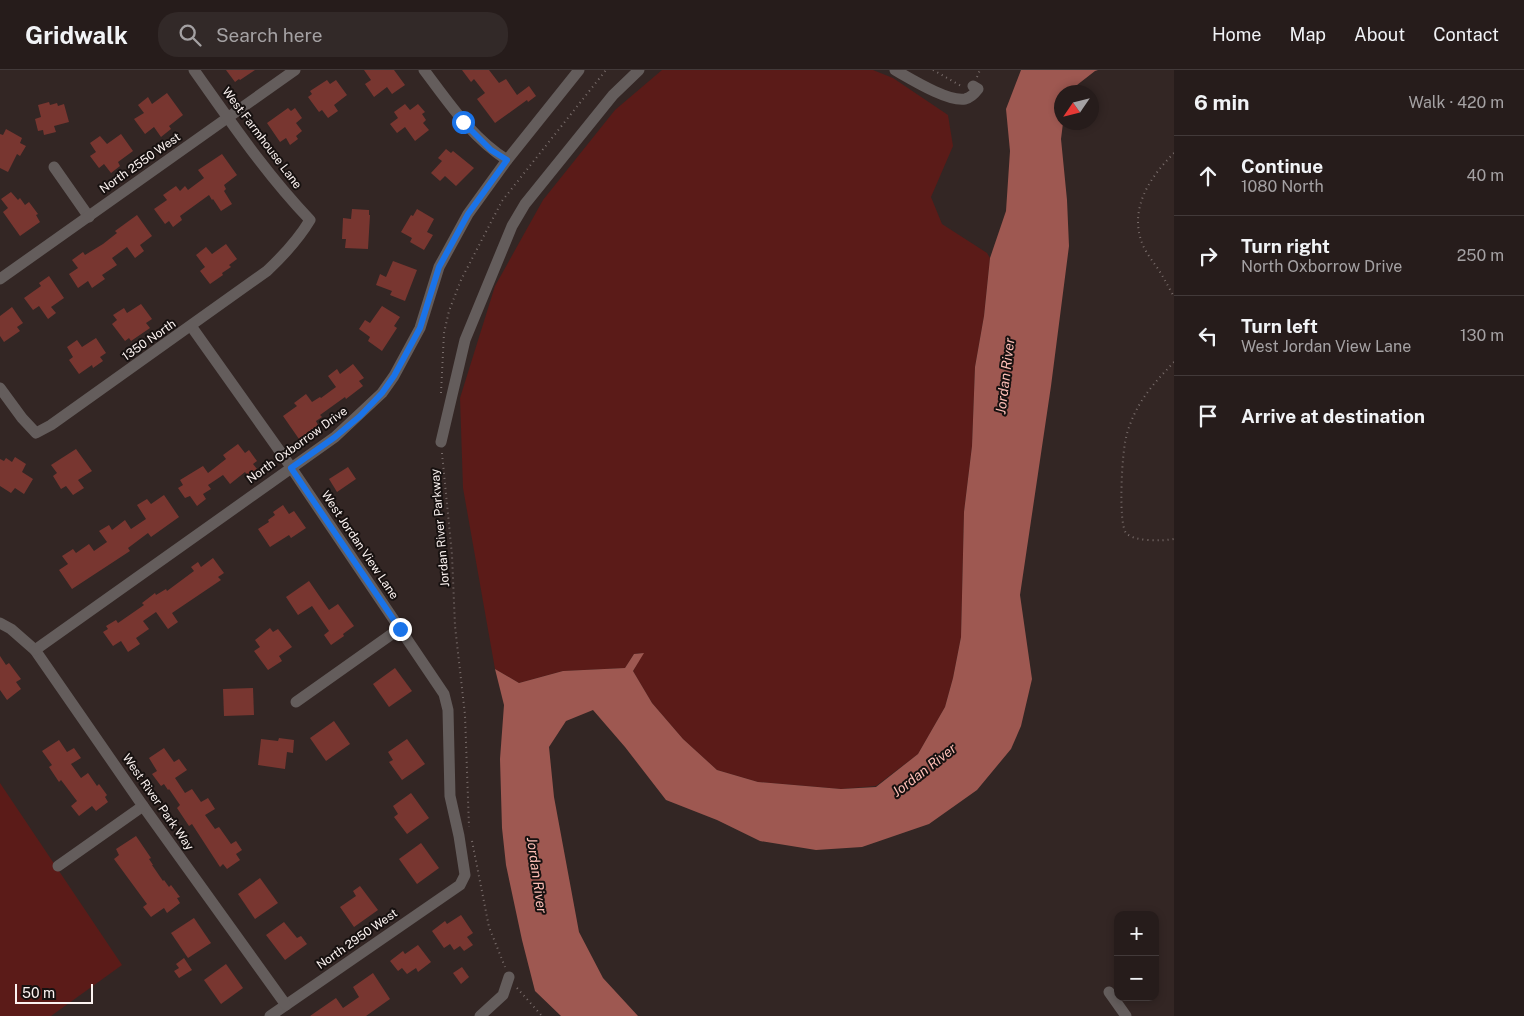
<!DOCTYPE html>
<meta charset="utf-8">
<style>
:root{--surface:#261c1b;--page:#322928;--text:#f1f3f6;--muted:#a4a1a3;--line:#423a3a}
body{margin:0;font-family:"Public Sans",sans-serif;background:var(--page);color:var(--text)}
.controls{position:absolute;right:15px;bottom:15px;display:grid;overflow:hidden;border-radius:10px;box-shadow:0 2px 8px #0003}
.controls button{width:45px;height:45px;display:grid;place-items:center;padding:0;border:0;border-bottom:1px solid var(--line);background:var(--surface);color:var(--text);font:25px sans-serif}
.compass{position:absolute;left:1054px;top:15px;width:45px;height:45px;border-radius:50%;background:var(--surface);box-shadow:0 2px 8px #0003;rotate:235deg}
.scale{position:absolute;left:15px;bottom:12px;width:78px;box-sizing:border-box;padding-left:5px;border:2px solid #fcf3f1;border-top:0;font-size:14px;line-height:18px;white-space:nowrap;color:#fcf3f1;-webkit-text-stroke:4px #171110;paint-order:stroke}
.stop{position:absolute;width:15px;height:15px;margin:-11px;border:4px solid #1a73e8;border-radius:50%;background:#fff}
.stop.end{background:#1a73e8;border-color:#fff;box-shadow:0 1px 5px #0008}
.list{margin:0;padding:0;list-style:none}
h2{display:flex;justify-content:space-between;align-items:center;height:65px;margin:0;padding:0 20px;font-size:21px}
h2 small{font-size:16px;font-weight:400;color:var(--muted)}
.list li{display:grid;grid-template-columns:32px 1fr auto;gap:15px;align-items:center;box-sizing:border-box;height:80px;padding:0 20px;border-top:1px solid var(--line)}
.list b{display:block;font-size:19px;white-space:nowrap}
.list p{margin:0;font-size:16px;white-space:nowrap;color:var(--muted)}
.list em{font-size:16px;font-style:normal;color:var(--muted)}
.icon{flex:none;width:28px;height:28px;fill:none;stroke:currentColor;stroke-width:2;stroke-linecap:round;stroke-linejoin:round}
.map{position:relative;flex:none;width:1174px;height:946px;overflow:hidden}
header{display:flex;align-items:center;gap:30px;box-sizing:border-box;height:70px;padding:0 25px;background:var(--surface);border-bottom:1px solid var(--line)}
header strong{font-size:24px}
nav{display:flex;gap:28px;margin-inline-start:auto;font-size:18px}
.search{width:350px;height:45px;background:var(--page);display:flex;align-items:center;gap:12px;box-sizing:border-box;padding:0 18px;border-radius:20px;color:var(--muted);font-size:19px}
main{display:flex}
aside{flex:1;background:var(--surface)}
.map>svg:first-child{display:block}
.green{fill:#5b1b18}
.water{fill:#9e5851}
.building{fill:#783630}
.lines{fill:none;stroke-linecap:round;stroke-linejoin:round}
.path{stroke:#7a6e6c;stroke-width:2;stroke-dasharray:1 4;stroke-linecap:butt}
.minor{stroke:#645d5c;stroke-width:11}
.route{stroke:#1a73e8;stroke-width:6}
.labels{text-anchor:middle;stroke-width:4;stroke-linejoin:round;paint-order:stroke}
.street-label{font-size:12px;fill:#fcf3f1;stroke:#171110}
.water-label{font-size:14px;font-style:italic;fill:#fdbeb6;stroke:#171110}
</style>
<header>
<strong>Gridwalk</strong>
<div class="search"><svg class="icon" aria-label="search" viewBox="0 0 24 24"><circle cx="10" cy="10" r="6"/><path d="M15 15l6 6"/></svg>Search here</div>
<nav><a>Home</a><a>Map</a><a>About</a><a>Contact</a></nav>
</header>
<main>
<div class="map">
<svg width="1174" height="946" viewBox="0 0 1174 946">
<rect width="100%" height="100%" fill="#332624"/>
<g class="green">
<polygon points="662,0 873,0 893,8 948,45 953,76 931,127 942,154 987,183 990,188 984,246 975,297 972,376 964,442 961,567 953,608 945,637 918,684 876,716 841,719 758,712 717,700 683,669 652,633 633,601 643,583 634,584 625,598 563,601 519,613 495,599 463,418 460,328 495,216 543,130 615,40"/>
<polygon points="0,713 122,895 51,946 0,946"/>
</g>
<polygon class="water" points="1021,0 1098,0 1095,1 1068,22 1062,22 1062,52 1063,53 1061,69 1067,130 1069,176 1051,316 1020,525 1032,609 1021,656 1011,679 977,720 929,754 862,777 816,780 760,771 717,750 666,730 625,677 593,640 566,651 549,677 554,727 579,862 603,908 638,946 561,946 535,921 522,870 506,795 502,758 500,689 504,635 495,599 519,613 563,601 625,598 634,584 644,583 633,601 652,633 683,669 717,700 758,712 841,719 876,717 918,684 945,637 953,608 961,567 964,442 972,376 975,297 984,246 990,188 1006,141 1010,81 1006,39"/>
<g class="building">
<polygon points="226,0 255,0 240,10 239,9 235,12"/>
<polygon points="364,0 394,0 405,15 392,24 387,17 374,27 365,14 371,10"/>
<polygon points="462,0 489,0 499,13 506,9 517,25 529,16 536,26 528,32 527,30 495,53 477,29 485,23 474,9 471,12"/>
<polygon points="327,10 330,14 336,10 347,25 334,35 338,41 328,48 322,40 319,42 308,27 312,24 310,21"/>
<polygon points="167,23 183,45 169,56 171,59 161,67 154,57 145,64 134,49 144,43 138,35 148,27 152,34"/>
<polygon points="49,32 50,35 57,33 58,36 64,34 69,52 54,56 56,62 44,65 43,60 38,61 35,49 41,47 38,35"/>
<polygon points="405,34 410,40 418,34 425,42 422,44 426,50 423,53 429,60 415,71 405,57 397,63 390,54 398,48 394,42"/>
<polygon points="288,38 291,41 295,38 302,48 296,53 302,61 296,66 298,69 290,75 286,68 280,72 267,53"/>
<polygon points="6,59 22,68 20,73 26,76 20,86 17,84 8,102 0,98 0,64 3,65"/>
<polygon points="121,64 133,81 118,92 120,96 111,103 104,94 99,98 90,86 96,82 90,73 100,66 107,74"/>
<polygon points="446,79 451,83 453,81 474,98 456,116 445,106 440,111 431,103 442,91 438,88"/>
<polygon points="222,84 237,105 224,115 226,119 224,121 232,134 221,141 213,129 212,130 209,125 180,146 182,150 173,157 169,151 165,154 154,139 167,130 163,125 176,116 180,121 185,116 188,120 204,108 198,100"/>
<polygon points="11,122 18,130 20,128 25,135 29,132 38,144 36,145 40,152 20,166 3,142 8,138 1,129"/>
<polygon points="352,139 369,140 369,145 370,145 368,179 345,178 346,169 342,169 343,148 351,149"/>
<polygon points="417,139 434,149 427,162 433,165 424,180 410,172 412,168 401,162 411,145 413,146"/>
<polygon points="137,145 152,166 140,175 144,181 135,188 127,177 112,188 117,195 102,205 105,209 92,218 88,211 78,218 69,204 78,198 72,190 83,182 85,185 103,174 117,163 115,161"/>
<polygon points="226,174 237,189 229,195 231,197 222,203 223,205 210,214 200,201 205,197 196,185 206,177 212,184"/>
<polygon points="393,191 417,200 405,231 390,225 392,221 376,215 380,204 386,207"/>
<polygon points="49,206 64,228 51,237 56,243 48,249 39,236 33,240 24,228 41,216 39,213"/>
<polygon points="141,234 152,249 146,253 150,258 131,271 129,268 125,271 112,254 117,250 113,245 124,238 127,243"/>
<polygon points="382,236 400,247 394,256 397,258 382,281 368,271 370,267 359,259 365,250 370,253"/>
<polygon points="12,237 23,253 17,257 20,261 4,272 0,266 0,246"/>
<polygon points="96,268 106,283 100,287 103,291 93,298 92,295 79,304 69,290 73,287 67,277 77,270 82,277"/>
<polygon points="353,294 364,308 359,311 363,316 346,329 345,327 320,345 322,347 316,351 318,355 299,369 283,346 297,336 294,333 306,324 312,332 320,327 321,328 336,317 328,306 337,299 340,304"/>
<polygon points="238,374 245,383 249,380 257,391 253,394 257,399 248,406 245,402 230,414 223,405 208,415 211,419 203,424 206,429 197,436 190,426 185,428 178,418 183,415 180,410 203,396 208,403 226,389 223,385"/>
<polygon points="76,379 92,401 78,410 84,418 73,425 66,416 61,419 53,406 57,403 51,395"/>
<polygon points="15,387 26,394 22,402 33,409 24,424 15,418 11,423 0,416 0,389 4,391 6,388 12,392"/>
<polygon points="348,397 356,409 337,422 329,409"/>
<polygon points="164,425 179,447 151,467 148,463 128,478 130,481 72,519 59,500 68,494 62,486 73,479 76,483 89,474 94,481 107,472 99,461 109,455 112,460 125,450 131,459 146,449 137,435 147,429 151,434"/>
<polygon points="283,435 289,444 294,441 306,458 291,468 289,465 270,477 258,459 269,452 268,450 275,445 273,442"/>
<polygon points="213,488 224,503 218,507 221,510 172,543 178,552 168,559 156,542 143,551 149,559 136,568 140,574 128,582 121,571 113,576 103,562 108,559 106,556 116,550 118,553 144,535 142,533 155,523 156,525 166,519 167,521 194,501 191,497 198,492 201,497"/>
<polygon points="309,511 329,540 338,534 354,556 343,564 344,566 331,575 324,565 329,561 312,536 298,545 286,527"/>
<polygon points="270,558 273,562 278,559 292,577 279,586 282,591 268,600 254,581 260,577 255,570"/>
<polygon points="0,586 6,595 9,593 21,609 16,612 21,619 7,630 0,620"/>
<polygon points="395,598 412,621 389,637 373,614"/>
<polygon points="253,618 254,645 224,646 223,619"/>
<polygon points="334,651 350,674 326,691 310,668"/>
<polygon points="279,668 294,670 293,683 287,682 285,699 258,695 261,669 278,671"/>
<polygon points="407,669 425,694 402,710 389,692 393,690 388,682"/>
<polygon points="59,670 67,682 74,678 81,688 71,694 81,708 88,703 97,716 99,714 107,725 105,727 108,732 96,741 92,736 79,746 71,736 77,731 61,710 59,712 49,697 52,695 42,681"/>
<polygon points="164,678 174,692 179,689 187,700 175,708 185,723 192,719 201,732 208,728 215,739 205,745 215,759 219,757 231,774 236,771 242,780 236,784 240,790 227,799 223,794 220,797 192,754 189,756 177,738 180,735 169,719 168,720 164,714 161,716 152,704 157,701 149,688"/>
<polygon points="411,723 429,748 407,764 394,747 398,744 393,736"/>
<polygon points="136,766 151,788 149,789 153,795 152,795 163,811 164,810 169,817 171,815 180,827 177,828 180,833 167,843 164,838 151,847 143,837 147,834 114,789 119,785 116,779"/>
<polygon points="421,773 439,798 417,814 399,789"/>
<polygon points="260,808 278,833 255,849 238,824"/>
<polygon points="360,816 378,840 354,857 340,837 356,826 353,821"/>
<polygon points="461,845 473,863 467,867 473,875 464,881 460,876 454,880 450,874 444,878 432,861 445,851 447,854"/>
<polygon points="194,848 211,873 188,888 171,863"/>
<polygon points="284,852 297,868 301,866 307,874 285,890 266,865"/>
<polygon points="418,875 431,892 418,902 416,898 407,904 402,898 398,901 390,891 403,881 405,884"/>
<polygon points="184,888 192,900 179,908 174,901 179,898 176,894"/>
<polygon points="226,894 243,918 221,934 204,910"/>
<polygon points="462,897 469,907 461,914 453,903"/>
<polygon points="373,903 390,929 366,946 310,946 336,928 343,938 359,927 353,917"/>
</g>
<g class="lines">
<g class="path">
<polyline points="933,0 963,17"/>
<polyline points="977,7 980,0"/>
<path d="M1174,83c-24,24 -45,55 -32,90 3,8 9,16 14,23 7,10 12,20 18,31"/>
<path d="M1174,292c-13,14 -26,27 -36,45 -5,9 -10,21 -12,31 -4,15 -8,84 0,95 8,9 37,8 48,6"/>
<polyline points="441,323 444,263 449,241 461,210 502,131 606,0"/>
<polyline points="442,383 452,485 455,556 465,645 469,757"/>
<polyline points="472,771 489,857 505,897"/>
<polyline points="517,918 542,946"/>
</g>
<g class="minor">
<path d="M424,0c25,33 47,67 83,90"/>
<path d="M895,0c16,9 53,32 70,29 5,-1 10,-6 13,-10l-5,-3"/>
<polyline points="54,97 89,147"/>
<polyline points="0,209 295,0"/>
<polyline points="191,256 284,387 444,624 448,640 450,726 459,766 465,805 460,815 270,946"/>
<path d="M0,318l22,30 14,15 15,-8 216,-154c17,-16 31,-31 43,-51 -44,-46 -79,-98 -116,-150"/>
<polyline points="441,372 465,270 512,156 525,134 613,25 639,0"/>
<polyline points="0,553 11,559 35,580 143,736 286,935"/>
<polyline points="35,580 335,367 382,323 394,306 420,258 439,197 468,144 507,90 579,0"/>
<polyline points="296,632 399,559"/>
<polyline points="58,796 143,736"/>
<polyline points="1109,922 1126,946"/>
<polyline points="480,946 503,925 509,907"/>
</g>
</g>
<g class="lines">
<polyline class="route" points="400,559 291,398 335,367 360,346 382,323 394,306 420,258 439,197 468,144 507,90 491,80 463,52"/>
</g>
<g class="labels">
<g class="street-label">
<text transform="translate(262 68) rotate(53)" y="4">West Farmhouse Lane</text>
<text transform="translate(140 93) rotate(-35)" y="4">North 2550 West</text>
<text transform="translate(149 270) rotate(-35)" y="4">1350 North</text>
<text transform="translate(297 375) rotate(-36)" y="4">North Oxborrow Drive</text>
<text transform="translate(440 458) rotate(-95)" y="4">Jordan River Parkway</text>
<text transform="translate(360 475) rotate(56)" y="4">West Jordan View Lane</text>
<text transform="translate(158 732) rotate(55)" y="4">West River Park Way</text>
<text transform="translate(357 869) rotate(-35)" y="4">North 2950 West</text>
</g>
<g class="water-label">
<text transform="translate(1005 306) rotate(-83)" y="5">Jordan River</text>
<text transform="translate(924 700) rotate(-38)" y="5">Jordan River</text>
<text transform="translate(537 805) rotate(82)" y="5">Jordan River</text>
</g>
</g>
</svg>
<div class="controls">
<button>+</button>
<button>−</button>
</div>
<svg class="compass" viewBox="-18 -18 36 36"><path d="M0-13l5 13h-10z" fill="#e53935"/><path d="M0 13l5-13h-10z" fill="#a4a1a3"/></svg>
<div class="scale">50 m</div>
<div class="stop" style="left:463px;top:52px"></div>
<div class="stop end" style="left:400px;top:559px"></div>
</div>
<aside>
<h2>6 min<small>Walk · 420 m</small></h2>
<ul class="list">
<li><svg class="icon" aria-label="ahead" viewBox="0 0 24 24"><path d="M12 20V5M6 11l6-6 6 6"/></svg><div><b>Continue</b><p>1080 North</p></div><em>40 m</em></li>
<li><svg class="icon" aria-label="right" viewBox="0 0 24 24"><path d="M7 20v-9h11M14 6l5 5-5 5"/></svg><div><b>Turn right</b><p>North Oxborrow Drive</p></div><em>250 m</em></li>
<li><svg class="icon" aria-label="left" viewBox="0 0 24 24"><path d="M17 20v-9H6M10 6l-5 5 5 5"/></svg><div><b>Turn left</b><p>West Jordan View Lane</p></div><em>130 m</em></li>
<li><svg class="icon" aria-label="arrive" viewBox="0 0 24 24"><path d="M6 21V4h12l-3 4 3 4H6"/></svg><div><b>Arrive at destination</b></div></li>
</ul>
</aside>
</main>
